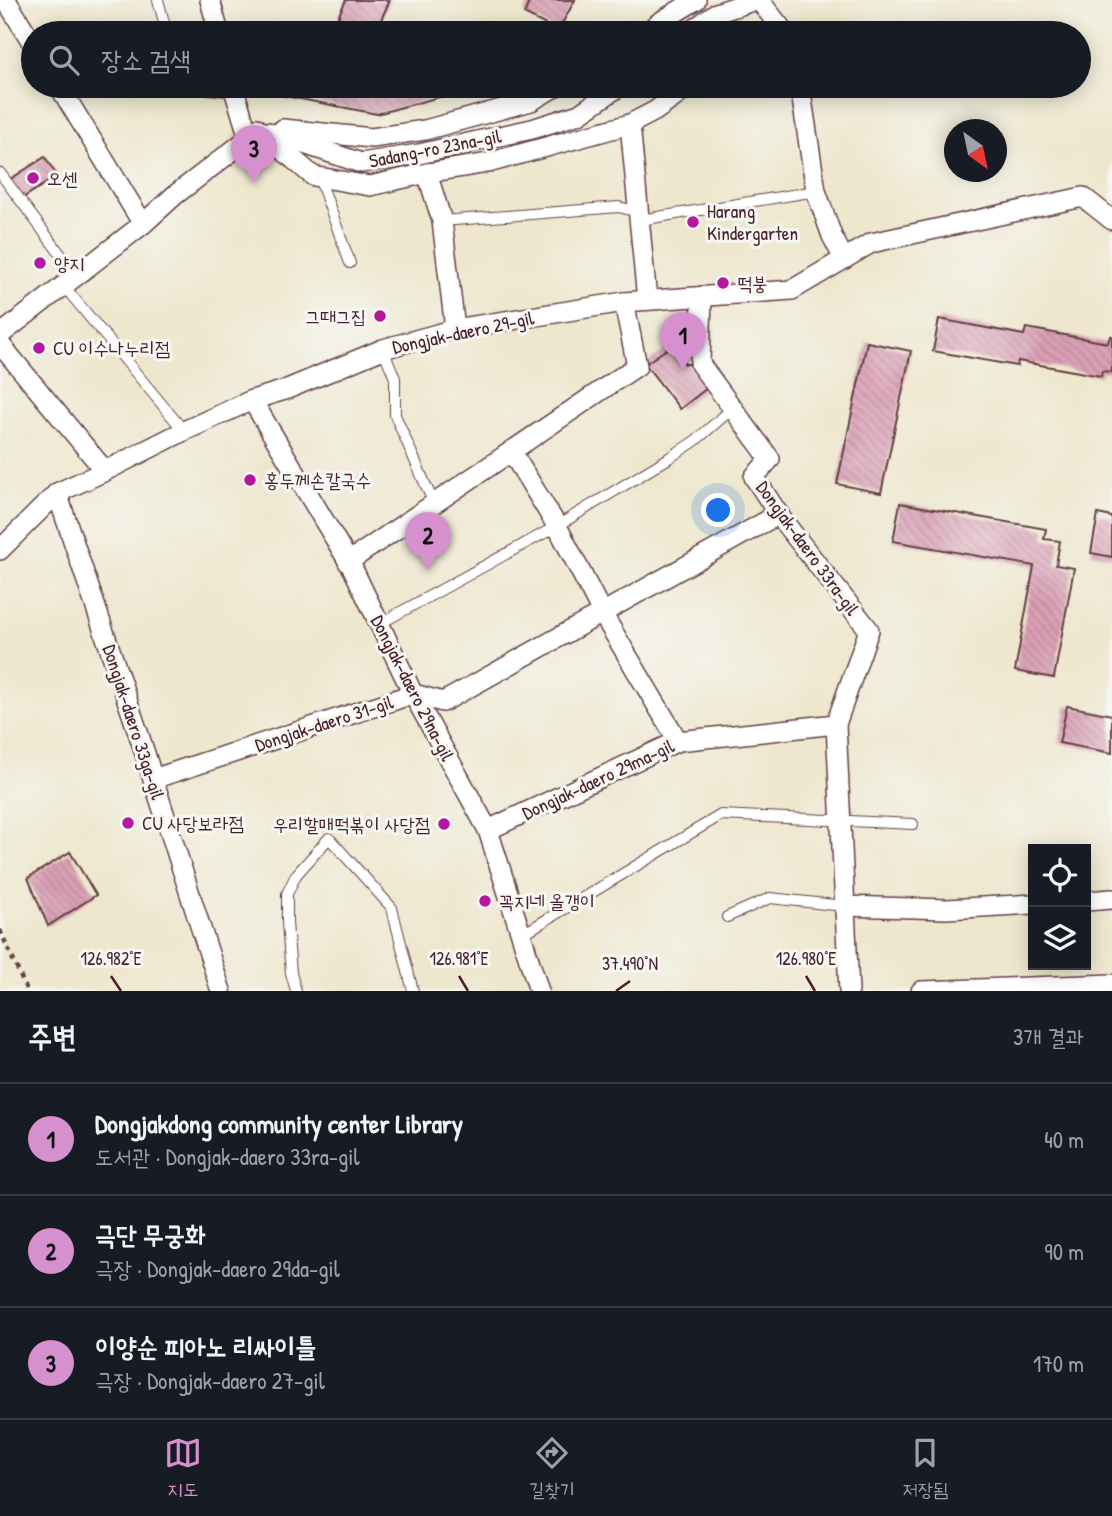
<!DOCTYPE html>
<html lang="ko">
<meta charset="utf-8">
<style>
:root{--surface:#171b24;--page:#242831;--text:#f1f3f6;--muted:#9ea1a6;--line:#363941;--accent:#d690ce}
body{margin:0;font-family:"Patrick Hand","Poor Story",sans-serif;background:var(--page);color:var(--text)}
.controls{position:absolute;right:21px;bottom:21px;display:grid;overflow:hidden;border-radius:0px;box-shadow:0 4px 18px #0003}
.controls button{width:63px;height:63px;display:grid;place-items:center;padding:0;border:0;border-bottom:2px solid var(--line);background:var(--surface);color:var(--text);font:35px sans-serif}
.compass{position:absolute;left:944px;top:119px;width:63px;height:63px;border-radius:50%;background:var(--surface);box-shadow:0 4px 18px #0003;rotate:147deg}
.you{position:absolute;left:719px;top:511px;width:24px;height:24px;margin:-18px;border:5px solid #fff;border-radius:50%;background:#1a73e8;box-shadow:0 0 0 10px #1a73e833}
.badge{display:grid;place-items:center;width:46px;height:46px;border-radius:50%;background:var(--accent);color:#111;font-size:23px;font-weight:700}
.pin{position:absolute;translate:-50% -58px;filter:drop-shadow(0 2px 4px #0008)}
.pin::after{content:'';position:absolute;top:37px;width:24px;height:21px;background:inherit;clip-path:polygon(0 0,100% 0,50% 100%)}
.list{margin:0;padding:0;list-style:none}
h2{display:flex;justify-content:space-between;align-items:center;height:91px;margin:0;padding:0 28px;font-size:30px}
h2 small{font-size:23px;font-weight:400;color:var(--muted)}
.list li{display:grid;grid-template-columns:46px 1fr auto;gap:21px;align-items:center;box-sizing:border-box;height:112px;padding:0 28px;border-top:2px solid var(--line)}
.list b{display:block;font-size:26px;white-space:nowrap}
.list p{margin:0;font-size:23px;white-space:nowrap;color:var(--muted)}
.list em{font-size:23px;font-style:normal;color:var(--muted)}
.icon{flex:none;width:38px;height:38px;fill:none;stroke:currentColor;stroke-width:2;stroke-linecap:round;stroke-linejoin:round}
.map{position:relative;flex:none;width:1112px;height:991px;overflow:hidden}
.search{position:absolute;background:var(--surface);box-shadow:0 4px 18px #0003;left:21px;right:21px;top:21px;height:77px;display:flex;align-items:center;gap:18px;box-sizing:border-box;padding:0 24px;border-radius:38px;color:var(--muted);font-size:26px}
.sheet{height:427px;background:var(--surface)}
nav{display:flex;justify-content:space-around;align-items:center;box-sizing:border-box;height:98px;border-top:2px solid var(--line);background:var(--surface);font-size:19px;color:var(--muted)}
nav a{display:grid;justify-items:center;gap:4px}
nav .on{color:var(--accent)}
.map>svg:first-child{display:block}
.building{fill:url(#building-back-hatch)}
.lines{fill:none;stroke-linecap:round;stroke-linejoin:round}
.service-casing{stroke:#633d43;stroke-width:12}
.minor-casing{stroke:#633d43;stroke-width:22}
.path{stroke:#633d43;stroke-width:4.5;stroke-dasharray:5 5;stroke-linecap:butt}
.service{stroke:#fff;stroke-width:10}
.minor{stroke:#fff;stroke-width:19}
.ticks{fill:none;stroke:#4a1f2b;stroke-width:2.5}
.poi-dot{fill:#b5179e;stroke:#f6f6f2;stroke-width:2.5}
.labels{text-anchor:middle;stroke-width:6;stroke-linejoin:round;paint-order:stroke}
.street-label{font-size:19px;fill:#4a1f2b;stroke:#f6f6f2}
.poi-label{font-size:19px;fill:#4a1f2b;stroke:#f6f6f2;text-anchor:start}
.ticks-label{font-size:18px;text-anchor:middle;fill:#4a1f2b;stroke:#f6f6f2;stroke-width:6;stroke-linejoin:round;paint-order:stroke}
</style>
<div class="map">
<svg width="1112" height="991" viewBox="0 0 1112 991">
<defs>
<pattern id="building-back-hatch" width="6" height="6" patternUnits="userSpaceOnUse" patternTransform="scale(1.75)"><rect width="6" height="6" fill="#da9fb5"/><path d="M-1 5l2 2M0 0l6 6M5-1l2 2" fill="none" stroke="#b38193"/></pattern>
</defs>
<rect width="100%" height="100%" fill="#f6f6f2"/>
<filter id="ink" filterUnits="userSpaceOnUse"><feTurbulence type="fractalNoise" baseFrequency=".0143" numOctaves="2"/><feDisplacementMap in="SourceGraphic" scale="14" xChannelSelector="R" yChannelSelector="G"/><feConvolveMatrix kernelMatrix="1 2 1 2 8 2 1 2 1" color-interpolation-filters="sRGB"/></filter>
<filter id="wash" filterUnits="userSpaceOnUse"><feTurbulence type="fractalNoise" baseFrequency=".00686" numOctaves="4" result="noise"/><feDisplacementMap in="SourceGraphic" scale="28" xChannelSelector="R" yChannelSelector="G"/><feGaussianBlur stdDeviation="1.57" result="paint"/><feColorMatrix in="noise" values="0 0 0 0 0 0 0 0 0 0 0 0 0 0 0 0 0 1.4 0 .05"/><feComposite in="paint" operator="in"/></filter>
<g filter="url(#wash)">
<rect width="100%" height="100%" fill="#eee7ce"/>
<g id="blocks">
<g class="building">
<polygon points="346,0 390,0 375,33 338,17"/>
<polygon points="530,0 575,0 558,31 524,14"/>
<polygon points="254,86 476,86 476,87 377,114 254,90"/>
<polygon points="45,157 57,176 21,199 9,180"/>
<polygon points="939,319 1024,335 1026,328 1108,343 1110,336 1112,336 1112,372 1102,371 1101,376 1018,361 1017,366 933,351"/>
<polygon points="867,342 911,351 881,493 837,484"/>
<polygon points="671,346 685,364 690,364 707,388 680,409 645,364"/>
<polygon points="900,503 1046,529 1044,539 1060,541 1056,565 1074,568 1054,678 1015,671 1034,566 893,541"/>
<polygon points="1098,514 1112,517 1112,557 1091,553"/>
<polygon points="1067,706 1112,715 1112,753 1059,743"/>
<polygon points="70,852 96,895 48,926 28,878"/>
</g>
</g>
</g>
<g filter="url(#ink)">
<use href="#blocks" fill-opacity="0" stroke="#633d43" stroke-width="2"/>
<g class="lines">
<defs>
<g id="service">
<polyline points="158,0 167,33"/>
<polyline points="184,86 234,92"/>
<polyline points="0,173 76,275"/>
<polyline points="316,179 321,183 350,263"/>
<polyline points="442,221 619,207 638,212 646,219 816,191"/>
<polyline points="63,285 184,431"/>
<polyline points="383,349 395,378 395,415 434,504"/>
<polyline points="379,624 557,526 669,458 695,441 733,408"/>
<polyline points="727,917 770,898 844,906"/>
<polyline points="521,935 721,815 913,824"/>
<polyline points="296,991 291,973 287,923 287,894 296,875 329,838 392,908 413,991"/>
</g>
<g id="minor">
<polyline points="6,0 33,44"/>
<polyline points="210,0 219,33"/>
<polyline points="759,0 785,33"/>
<polyline points="646,33 660,22 696,0"/>
<polyline points="689,33 716,13 756,0"/>
<polyline points="59,86 143,224"/>
<polyline points="233,86 249,138"/>
<polyline points="800,86 816,191 832,236 844,259"/>
<polyline points="283,129 372,138 425,130 531,101 556,86"/>
<polyline points="268,132 361,163 419,154 532,129 579,114 620,86"/>
<polyline points="427,173 488,163 630,124"/>
<polyline points="702,296 700,364 770,459 754,477 783,521 869,630 836,724 849,991"/>
<polyline points="647,300 630,124 655,111 690,86"/>
<polyline points="0,335 143,224 175,195 249,138 257,128 313,176 370,186 427,173 442,221 455,329"/>
<polyline points="0,344 105,471"/>
<polyline points="252,400 353,569 413,694 488,830 539,991"/>
<polyline points="511,451 557,526 602,613 678,741"/>
<polyline points="57,493 140,738 221,991"/>
<polyline points="0,550 57,493 105,471 184,431 252,400 285,390 383,349 455,329 624,302 792,290 871,243 1083,197 1112,220"/>
<polyline points="348,562 637,366 624,302"/>
<polyline points="153,779 413,694 443,702 779,514"/>
<polyline points="488,830 678,741 836,724"/>
<polyline points="1086,901 1112,899"/>
<polyline points="844,906 947,909 1033,904"/>
<polyline points="921,991 1112,984"/>
</g>
</defs>
<use href="#service" class="service-casing"/>
<use href="#minor" class="minor-casing"/>
<polyline class="path" points="0,930 27,991"/>
<use href="#service" class="service"/>
<use href="#minor" class="minor"/>
</g>
</g>
<path class="ticks" d="M111,976l10,15M459,976l9,15M806,976l9,15M616,991l14,-10"/>
<g class="poi-dot">
<circle cx="33" cy="178" r="7"/>
<circle cx="693" cy="222" r="7"/>
<circle cx="40" cy="263" r="7"/>
<circle cx="723" cy="283" r="7"/>
<circle cx="380" cy="316" r="7"/>
<circle cx="39" cy="348" r="7"/>
<circle cx="250" cy="480" r="7"/>
<circle cx="128" cy="823" r="7"/>
<circle cx="444" cy="824" r="7"/>
<circle cx="485" cy="901" r="7"/>
</g>
<g class="labels">
<g class="street-label">
<text transform="translate(435 148) rotate(-11)" y="7">Sadang-ro 23na-gil</text>
<text transform="translate(463 332) rotate(-12)" y="7">Dongjak-daero 29-gil</text>
<text transform="translate(808 548) rotate(54)" y="7">Dongjak-daero 33ra-gil</text>
<text transform="translate(413 688) rotate(63)" y="7">Dongjak-daero 29na-gil</text>
<text transform="translate(134 722) rotate(72)" y="7">Dongjak-daero 33ga-gil</text>
<text transform="translate(324 723) rotate(-18)" y="7">Dongjak-daero 31-gil</text>
<text transform="translate(598 779) rotate(-25)" y="7">Dongjak-daero 29ma-gil</text>
</g>
<g class="poi-label">
<text x="47" y="185">오센</text>
<text x="707" y="218">Harang<tspan x="707" dy="22">Kindergarten</tspan></text>
<text x="54" y="270">양지</text>
<text x="737" y="290">떡붕</text>
<text x="366" y="323" text-anchor="end">그때그집</text>
<text x="53" y="355">CU 이수나누리점</text>
<text x="264" y="487">홍두께손칼국수</text>
<text x="142" y="830">CU 사당보라점</text>
<text x="430" y="831" text-anchor="end">우리할매떡볶이 사당점</text>
<text x="499" y="908">꼭지네 올갱이</text>
</g>
</g>
<g class="ticks-label">
<text x="111" y="965">126.982°E</text>
<text x="459" y="965">126.981°E</text>
<text x="806" y="965">126.980°E</text>
<text x="630" y="970">37.490°N</text>
</g>
</svg>
<div class="controls">
<button><svg class="icon" aria-label="locate" viewBox="0 0 24 24"><circle cx="12" cy="12" r="6"/><path d="M12 2v4M12 18v4M2 12h4M18 12h4"/></svg></button>
<button><svg class="icon" aria-label="layers" viewBox="0 0 24 24"><path d="M12 4l9 5-9 5-9-5zM3 14l9 5 9-5"/></svg></button>
</div>
<svg class="compass" viewBox="-18 -18 36 36"><path d="M0-13l5 13h-10z" fill="#e53935"/><path d="M0 13l5-13h-10z" fill="#9ea1a6"/></svg>
<div class="you"></div>
<div class="pin badge" style="left:683px;top:370px">1</div>
<div class="pin badge" style="left:428px;top:570px">2</div>
<div class="pin badge" style="left:254px;top:183px">3</div>
<div class="search"><svg class="icon" aria-label="search" viewBox="0 0 24 24"><circle cx="10" cy="10" r="6"/><path d="M15 15l6 6"/></svg>장소 검색</div>
</div>
<section class="sheet">
<h2>주변<small>3개 결과</small></h2>
<ul class="list">
<li><span class="badge">1</span><div><b>Dongjakdong community center Library</b><p>도서관 · Dongjak-daero 33ra-gil</p></div><em>40 m</em></li>
<li><span class="badge">2</span><div><b>극단 무궁화</b><p>극장 · Dongjak-daero 29da-gil</p></div><em>90 m</em></li>
<li><span class="badge">3</span><div><b>이양순 피아노 리싸이틀</b><p>극장 · Dongjak-daero 27-gil</p></div><em>170 m</em></li>
</ul>
</section>
<nav>
<a class="on"><svg class="icon" aria-label="map" viewBox="0 0 24 24"><path d="M3 6l6-2 6 2 6-2v14l-6 2-6-2-6 2zM9 4v14M15 6v14"/></svg>지도</a>
<a><svg class="icon" aria-label="directions" viewBox="0 0 24 24"><path d="M12 3l9 9-9 9-9-9zM9 14v-3h6M13 9l2 2-2 2"/></svg>길찾기</a>
<a><svg class="icon" aria-label="saved" viewBox="0 0 24 24"><path d="M7 4h10v16l-5-4-5 4z"/></svg>저장됨</a>
</nav>
